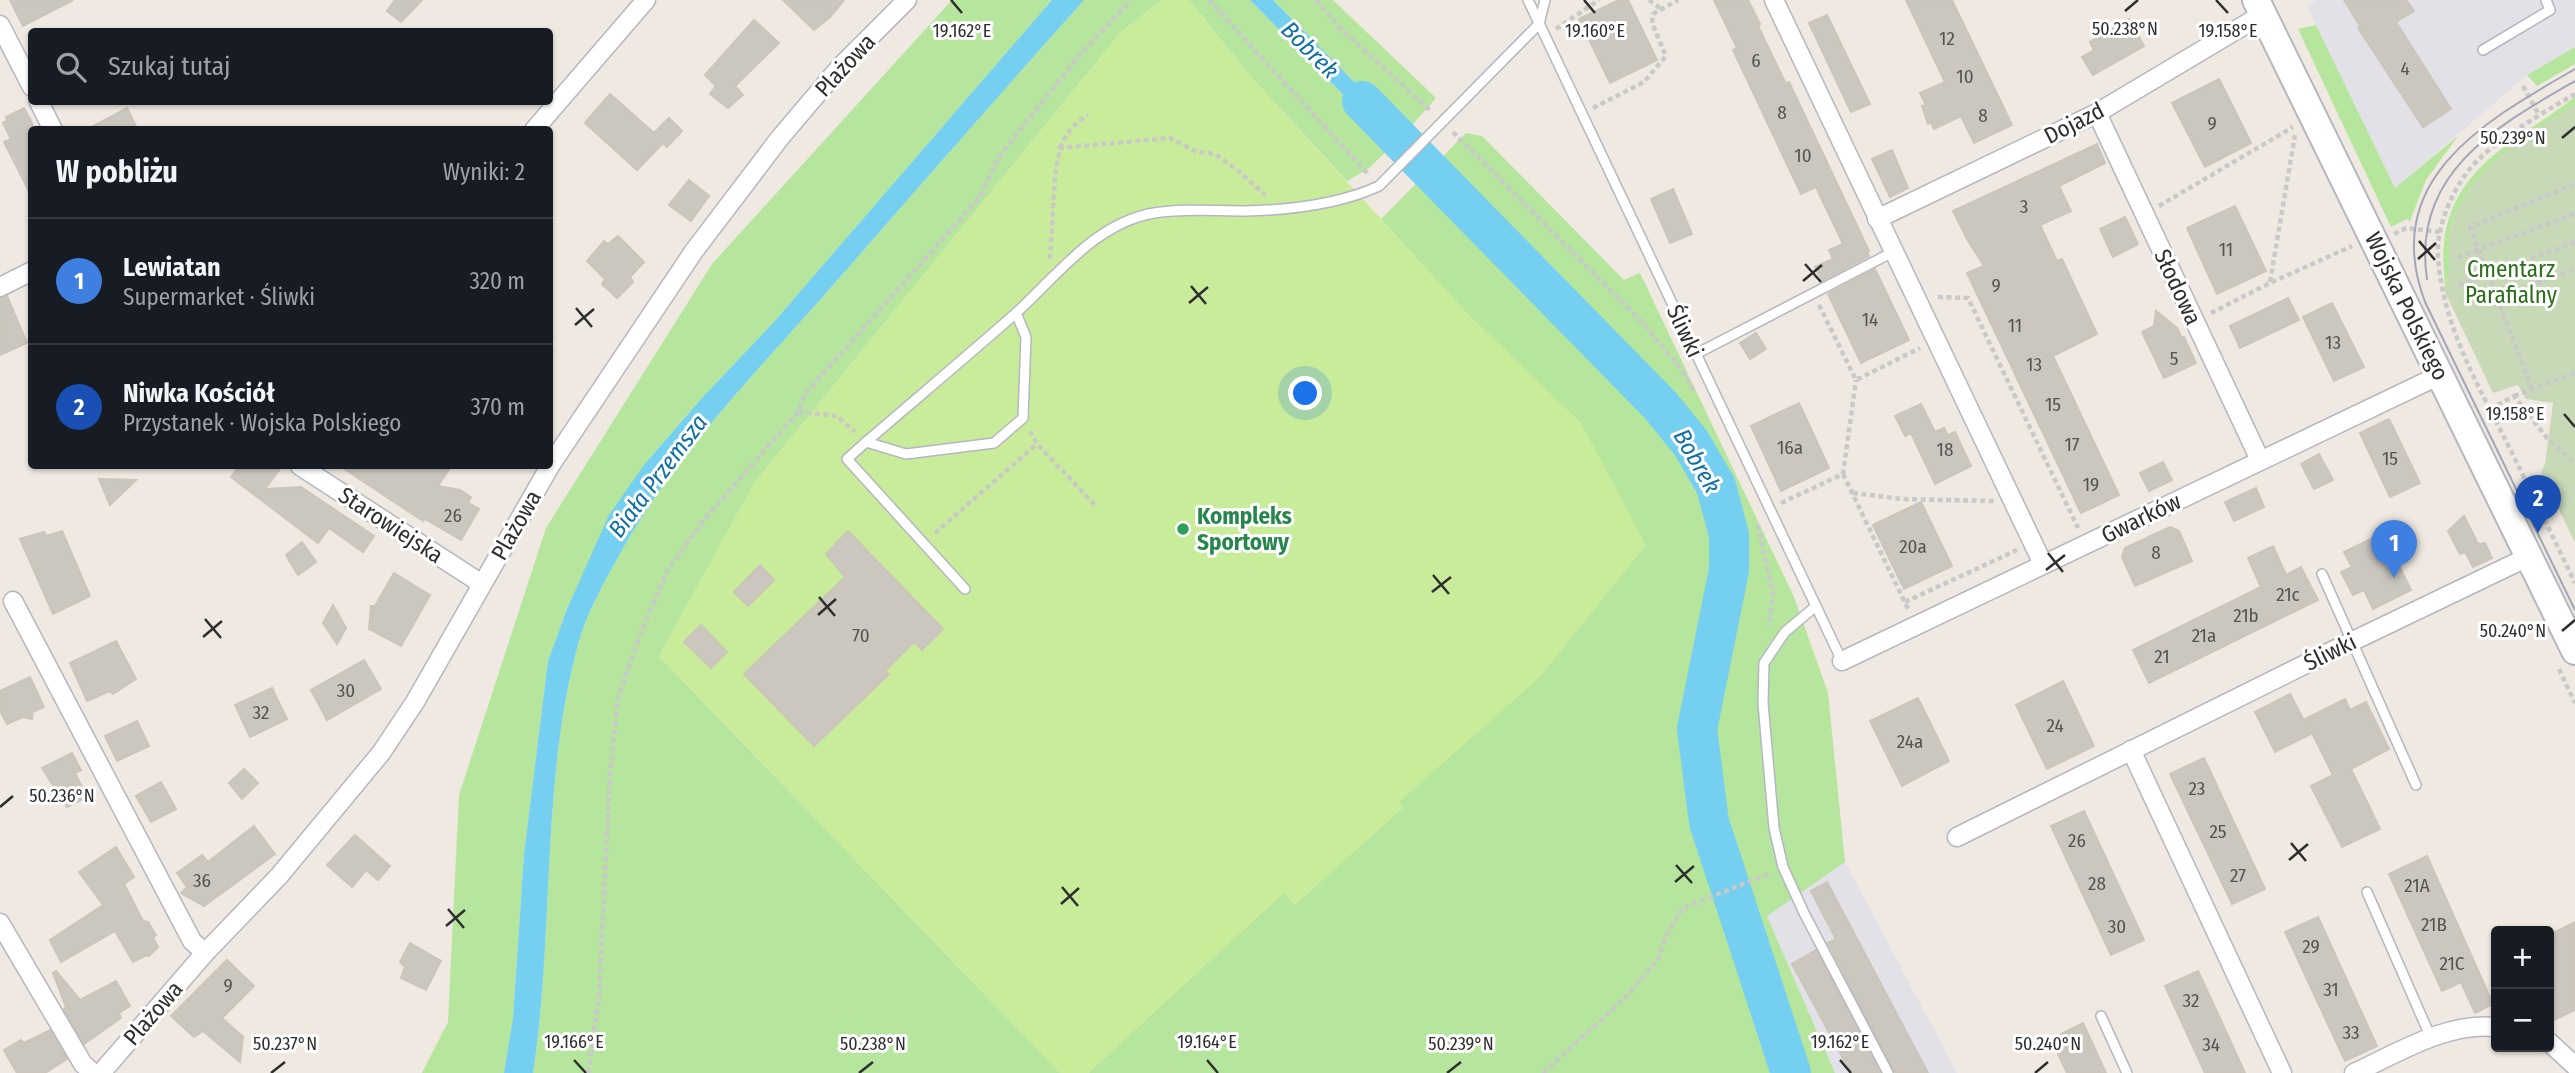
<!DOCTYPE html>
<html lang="pl">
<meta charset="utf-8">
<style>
:root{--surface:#171b24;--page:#242831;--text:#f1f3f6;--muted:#9ea1a6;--line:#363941;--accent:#4264fb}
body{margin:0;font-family:"Fira Sans Condensed",sans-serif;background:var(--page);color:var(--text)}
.controls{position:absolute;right:21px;bottom:21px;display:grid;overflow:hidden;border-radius:7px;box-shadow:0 2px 5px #0004}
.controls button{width:63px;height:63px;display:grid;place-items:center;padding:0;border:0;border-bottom:2px solid var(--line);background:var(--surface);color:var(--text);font:35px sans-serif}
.you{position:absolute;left:1306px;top:394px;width:24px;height:24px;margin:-18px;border:5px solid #fff;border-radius:50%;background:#1a73e8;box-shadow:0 0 0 10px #1a73e833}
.badge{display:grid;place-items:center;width:46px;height:46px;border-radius:50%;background:var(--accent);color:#fff;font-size:23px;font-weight:700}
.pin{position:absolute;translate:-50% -58px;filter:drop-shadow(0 2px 4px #0008)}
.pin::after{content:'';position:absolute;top:37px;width:24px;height:21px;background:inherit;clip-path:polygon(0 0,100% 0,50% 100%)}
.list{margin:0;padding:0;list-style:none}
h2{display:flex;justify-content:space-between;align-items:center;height:91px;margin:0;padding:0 28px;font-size:30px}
h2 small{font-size:23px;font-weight:400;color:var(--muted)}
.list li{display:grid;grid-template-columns:46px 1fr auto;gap:21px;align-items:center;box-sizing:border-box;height:126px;padding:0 28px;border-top:2px solid var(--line)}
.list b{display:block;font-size:26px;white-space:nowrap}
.list p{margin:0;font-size:23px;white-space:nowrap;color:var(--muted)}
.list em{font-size:23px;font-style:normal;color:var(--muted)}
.icon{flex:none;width:38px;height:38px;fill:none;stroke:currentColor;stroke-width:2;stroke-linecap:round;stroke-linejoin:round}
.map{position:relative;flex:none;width:2575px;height:1073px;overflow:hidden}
.search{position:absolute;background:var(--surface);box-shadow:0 2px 5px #0004;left:28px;top:28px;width:525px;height:77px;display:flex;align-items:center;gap:18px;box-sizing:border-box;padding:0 24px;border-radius:7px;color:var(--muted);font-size:26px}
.panel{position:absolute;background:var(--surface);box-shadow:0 2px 5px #0004;left:28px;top:126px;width:525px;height:343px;border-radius:7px}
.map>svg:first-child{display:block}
.industrial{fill:#e3e1e8}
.green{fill:#b6e59e}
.cemetery{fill:#c8d9b8}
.pitch{fill:#c9ec9a}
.water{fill:#75cff0}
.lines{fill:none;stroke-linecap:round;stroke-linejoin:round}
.river{stroke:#75cff0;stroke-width:40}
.building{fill:#cbc7bf;stroke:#cbc5ba;stroke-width:2}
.service-casing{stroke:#b4b7c1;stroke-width:12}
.minor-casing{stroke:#b4b7c1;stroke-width:21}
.secondary-casing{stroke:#b4b7c1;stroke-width:30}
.path{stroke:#c9c9c9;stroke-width:4.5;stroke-dasharray:5 3.5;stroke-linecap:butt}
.service{stroke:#fff;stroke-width:9}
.minor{stroke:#fff;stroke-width:18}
.secondary{stroke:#fff;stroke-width:26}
.tram{stroke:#a3a6b8;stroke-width:2}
.ticks{fill:none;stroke:#2e2e2e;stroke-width:2.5}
.leisure-dot{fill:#2e9e5b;stroke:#fff;stroke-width:2.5}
.labels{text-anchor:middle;stroke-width:6;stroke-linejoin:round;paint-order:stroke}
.number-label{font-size:19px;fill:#555452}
.street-label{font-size:23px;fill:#2e2e2e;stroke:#fff}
.park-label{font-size:23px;fill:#2c6e1b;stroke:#fff}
.leisure-label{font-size:23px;font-weight:bold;fill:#27864d;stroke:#fff;text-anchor:start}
.water-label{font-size:24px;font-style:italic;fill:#0d6fa3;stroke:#fff}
.ticks-label{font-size:18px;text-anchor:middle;fill:#2e2e2e;stroke:#fff;stroke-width:6;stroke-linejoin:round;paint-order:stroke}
</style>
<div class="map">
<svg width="2575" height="1073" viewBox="0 0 2575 1073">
<rect width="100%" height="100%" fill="#efe9e1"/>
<g class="industrial">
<polygon points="2316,0 2575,0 2575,47 2527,75 2395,188 2307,6"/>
<polygon points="1845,862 1957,1073 1835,1073 1767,915"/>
</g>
<g class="green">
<polygon points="952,0 1052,0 773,323 701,399 644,465 587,566 567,609 548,661 524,854 513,1018 504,1073 422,1073 448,1022 459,795 546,528 712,264"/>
<path d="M1084,0h78l-41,32 -366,450 -96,174 401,417h-527c22,-143 7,-292 46,-432 8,-28 23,-55 37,-80 56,-105 140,-188 218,-277 83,-95 166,-190 250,-284z"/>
<polygon points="1189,0 1250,0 1393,145 1369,168 1347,181 1252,78"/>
<polygon points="1273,0 1333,0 1436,98 1405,133"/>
<polygon points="2316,25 2395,188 2458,136 2426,180 2410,221 2407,219 2391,227 2298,29"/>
<polygon points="2575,47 2575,64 2537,86 2527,75"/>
<path d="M2575,97v9l-22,13 -83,68 -17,31 -4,20v34l-4,20c0,-16 -3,-33 -1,-49 9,-79 76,-103 131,-146z"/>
<polygon points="1466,133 1482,136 1624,280 1640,273 1794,597 1828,693 1845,862 1767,916 1835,1073 1088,1073 1284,892 1295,905 1467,314 1381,219"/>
</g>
<polygon class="cemetery" points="2575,106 2575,543 2541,472 2545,464 2553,403 2526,399 2518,385 2493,393 2445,292 2449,272 2449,238 2453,218 2470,187 2495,160 2527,134"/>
<polygon class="pitch" points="1162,0 1189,0 1252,78 1468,314 1581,423 1646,545 1539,678 1400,801 1403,808 1295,905 1284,893 1088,1073 1060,1073 659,656 755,482 1121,32"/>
<g class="water">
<path d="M1052,0h32c-84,94 -167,189 -250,284 -78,89 -162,172 -218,277 -14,25 -29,52 -37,80 -39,140 -24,289 -46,432h-29l9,-55 11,-164 24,-193 19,-52 42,-94 35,-50 57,-66 72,-76z"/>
<polygon points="1250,0 1273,0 1405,133 1393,145"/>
</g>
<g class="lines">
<polyline class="river" points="1362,101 1660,405 1691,443 1716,486 1729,535 1729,570 1697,729 1709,822 1791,1073"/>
</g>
<g class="building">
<polygon points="10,0 73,0 23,26"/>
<polygon points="395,0 422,0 401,22 387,11"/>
<polygon points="783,0 844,0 830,17 814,30"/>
<polygon points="1619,0 1628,0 1657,60 1610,83 1579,19"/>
<polygon points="1714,0 1748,0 1760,24 1758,26 1786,84 1789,82 1869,251 1867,252 1869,256 1822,281 1815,267 1833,259 1829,250 1843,244 1816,187 1801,194 1733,50 1737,48"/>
<polygon points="1906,0 1952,0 2012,125 1974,143 1961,116 1934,129 1931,122 1928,124 1922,106 1926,105 1920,93 1945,82"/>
<polygon points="2344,0 2406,0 2414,11 2396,22 2451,109 2423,127 2358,28 2360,26"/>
<polygon points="1827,15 1870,104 1851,112 1809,23"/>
<polygon points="2129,19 2144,46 2093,75 2082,57 2094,50 2090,42"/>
<polygon points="754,20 779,43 735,86 743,95 728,108 710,94 716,86 705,75"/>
<polygon points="2219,79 2251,143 2205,167 2172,103"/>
<polygon points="610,94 654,133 669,118 682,131 667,147 663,143 637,170 585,123"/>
<polygon points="24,108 32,123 32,197 4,142 11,139 3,123 7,121 6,117"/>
<polygon points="127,108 138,130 86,130"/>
<polygon points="2097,144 2105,163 2059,186 2071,211 2040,225 2057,261 2062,259 2097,334 2053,356 2119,495 2081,513 1967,273 1984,266 1967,239 1953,211"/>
<polygon points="1892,150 1908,188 1890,197 1872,159"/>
<polygon points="689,180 709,196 691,221 669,205"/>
<polygon points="1673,189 1692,234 1670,243 1651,199"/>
<polygon points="2235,206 2266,271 2217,294 2187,228"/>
<polygon points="2125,217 2138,244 2113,257 2100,229"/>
<polygon points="618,236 644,262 630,277 633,282 617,298 602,284 605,279 587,261 604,241 608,244"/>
<polygon points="1875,269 1909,340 1861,363 1828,294"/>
<polygon points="7,296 27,343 0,355 0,298"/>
<polygon points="2288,298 2299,320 2240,348 2230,326"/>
<polygon points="2332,303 2364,367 2334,381 2303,317"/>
<polygon points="2156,311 2177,328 2182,338 2184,337 2196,363 2164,378 2142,332 2154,326"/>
<polygon points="1756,333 1766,349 1750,359 1740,343"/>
<polygon points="1799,403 1829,468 1781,491 1751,426"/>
<polygon points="1921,404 1935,432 1944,428 1948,435 1955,432 1971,466 1935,484 1911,433 1905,436 1895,416"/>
<polygon points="2389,419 2420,483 2390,497 2360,433"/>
<polygon points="2319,454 2333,480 2314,489 2301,464"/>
<polygon points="2163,462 2172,480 2149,491 2140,473"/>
<polygon points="239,466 282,466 265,489 301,487 374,536 363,552 329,528 318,543 231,477"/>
<polygon points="340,466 451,466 438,486 460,490 471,497 468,503 479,509 461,540 425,519 423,521"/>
<polygon points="99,479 136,480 110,505"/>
<polygon points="2256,488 2264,507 2234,521 2225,502"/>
<polygon points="1921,502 1952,566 1904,589 1873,525"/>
<polygon points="2464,516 2478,544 2485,543 2492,558 2473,567 2465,552 2460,554 2448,531"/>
<polygon points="2170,527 2179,531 2192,561 2135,586 2122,557 2125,548"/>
<polygon points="62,531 90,596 53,614 20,539 44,532 47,536"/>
<polygon points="848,531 943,629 922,650 914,642 885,671 889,674 814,746 744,674 845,577 826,554"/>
<polygon points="2383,533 2411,590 2373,609 2364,590 2353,595 2341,572 2352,567 2344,552"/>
<polygon points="302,542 316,562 298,575 286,555"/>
<polygon points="2273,546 2286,575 2301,567 2318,600 2149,683 2133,650 2261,587 2248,558"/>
<polygon points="760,565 774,580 748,606 734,592"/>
<polygon points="394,573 430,595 401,646 369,629 371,606 375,606"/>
<polygon points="333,605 346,628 337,644 323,623"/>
<polygon points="701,625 727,652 711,668 684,642"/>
<polygon points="116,641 136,679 113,694 110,691 87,701 70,663"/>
<polygon points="364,660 381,689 327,720 311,690"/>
<polygon points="30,677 44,707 33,712 32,719 23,717 7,724 0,711 0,691"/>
<polygon points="2063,681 2094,746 2047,769 2016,705"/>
<polygon points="272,688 287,719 250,737 235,705"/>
<polygon points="2290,694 2311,734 2275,752 2255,712"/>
<polygon points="1918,698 1949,761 1902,786 1870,721"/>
<polygon points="2345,699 2350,710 2366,702 2389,749 2351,769 2380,829 2342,847 2311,786 2333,775 2305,719"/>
<polygon points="137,721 149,746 117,761 105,736"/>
<polygon points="72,753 81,770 75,773 87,797 67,807 42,768"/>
<polygon points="2204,758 2265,889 2232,904 2170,774"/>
<polygon points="244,769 258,783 242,799 229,783"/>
<polygon points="161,782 176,809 151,822 136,796"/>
<polygon points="2084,811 2144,940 2111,955 2051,826"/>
<polygon points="254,826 275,854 204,906 181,893 187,887 177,873 202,855 208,862"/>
<polygon points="355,835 390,866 378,880 366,870 352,887 327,865"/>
<polygon points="116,847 134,877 124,884 143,921 148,922 156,935 153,938 158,947 149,956 147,955 133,962 115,931 61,962 50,940 103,905 79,872"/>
<polygon points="2427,856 2493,1004 2475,1013 2461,982 2442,991 2389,874"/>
<polygon points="1827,882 1928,1073 1895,1073 1828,943 1836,939 1811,891"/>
<polygon points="2318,917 2377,1046 2345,1061 2285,932"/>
<polygon points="2575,922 2575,1010 2554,1020 2549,1009 2549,935"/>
<polygon points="410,943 441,961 426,990 401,978 405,967 400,962"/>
<polygon points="1816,950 1880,1073 1851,1073 1792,964"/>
<polygon points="227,960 254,986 222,1018 243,1037 240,1062 203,1031 194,1037 171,1016"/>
<polygon points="56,971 80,1000 116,981 130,1006 119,1013 121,1018 84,1044 64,1009 66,1007 53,973"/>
<polygon points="2198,971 2218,1014 2245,1073 2205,1073 2165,986"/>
<polygon points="2083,1023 2106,1073 2067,1073 2051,1039"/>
<polygon points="50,1030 67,1059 45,1073 17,1073 4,1050 21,1040 24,1043"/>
</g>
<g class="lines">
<defs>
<g id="service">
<polyline points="1528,0 1842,661"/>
<polyline points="2483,50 2550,10 2546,0"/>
<polyline points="1696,354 1893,252"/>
<path d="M866,442c50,-43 100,-85 149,-128 42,-38 80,-91 139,-101 29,-5 61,-2 91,-2 45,-1 93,-6 134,-25l160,-162 6,-24"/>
<polyline points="2322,574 2416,785"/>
<polyline points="965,589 847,459 866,442 906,454 994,443 1023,418 1026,337 1016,313"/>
<polyline points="1816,606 1785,632 1764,663 1763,703 1774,828 1783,867 1804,913 1888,1073"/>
<polyline points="2367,892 2431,1038"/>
<polyline points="2101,1016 2127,1073"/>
</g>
<g id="minor">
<polyline points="1774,0 2043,564"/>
<polyline points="0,25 32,87"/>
<polyline points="39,102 53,130"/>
<polyline points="2097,113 2260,460"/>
<polyline points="534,130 646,0"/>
<polyline points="1877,219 2097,113 2263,14"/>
<polyline points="0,287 32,271"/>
<polyline points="300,466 482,584"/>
<polyline points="13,601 192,941 205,953"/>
<polyline points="1842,661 2440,375"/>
<polyline points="2131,750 2282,1073"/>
<polyline points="1957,837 2328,653 2530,556"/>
<polyline points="0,923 83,1064 93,1073"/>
<polyline points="2549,1042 2575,1066"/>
<polyline points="101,1073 205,953 279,876 381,753 415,702 550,466 694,251 779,139 840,67 907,0"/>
<path d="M2354,1073c44,-20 92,-51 142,-46"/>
</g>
<polyline id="secondary" points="2256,0 2575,651"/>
</defs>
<use href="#service" class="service-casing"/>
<use href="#minor" class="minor-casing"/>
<use href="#secondary" class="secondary-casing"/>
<g class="path">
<polyline points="1209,0 1369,175"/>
<polyline points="1316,0 1341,29 1431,111"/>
<polyline points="1649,0 1661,9"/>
<polyline points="1556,29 1599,0"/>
<polyline points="2523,86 2539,115"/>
<path d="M2575,94c-29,17 -73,42 -97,66 -22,21 -42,64 -40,96 4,66 38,126 67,183 24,48 47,96 70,144"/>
<polyline points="1593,108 1644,82 1666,56 1652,23 1653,14 1678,0"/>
<polyline points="1453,132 1642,322 1681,369 1694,391"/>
<path d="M1060,148c6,-15 14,-24 28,-33"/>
<polyline points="2159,206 2293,127"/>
<polyline points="2394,234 2406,228 2441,232"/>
<polyline points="2458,257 2575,214"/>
<polyline points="1050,259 1055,176 1060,148 1170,138 1197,152 1215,154 1240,172 1266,196"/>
<polyline points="2270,282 2295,135"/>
<polyline points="2459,285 2575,242"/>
<polyline points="1938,297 1968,298 2078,528"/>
<polyline points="2497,298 2575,269"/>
<polyline points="1819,305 1856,380 1920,348"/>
<polyline points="2211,313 2270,283 2352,246"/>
<polyline points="2532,389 2470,227 2575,184"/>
<polyline points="2514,396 2575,373"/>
<polyline points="2490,409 2514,396 2547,438 2575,463"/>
<polyline points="798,412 837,416 855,432"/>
<polyline points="1030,431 1037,444 1095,505"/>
<polyline points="1843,474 1908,609"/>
<polyline points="1853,493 1902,499 1994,501"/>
<polyline points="1781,503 1843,474 1856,380"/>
<polyline points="1758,525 1773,594 1769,626"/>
<polyline points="935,533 1037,444"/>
<polyline points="1905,602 2017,550"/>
<polyline points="2559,669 2575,703"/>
<polyline points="588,1073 599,996 610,773 618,698 640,635 667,571 703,521 798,412 805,394 979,198 999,157 1077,58 1131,0"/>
<polyline points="1543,1073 1627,996 1658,959 1667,934 1683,908 1771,873"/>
</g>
<use href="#service" class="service"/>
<use href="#minor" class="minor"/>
<use href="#secondary" class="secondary"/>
<g class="tram">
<path d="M2575,69c-90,52 -196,110 -150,233l150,308"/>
<path d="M2427,279c-16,-106 70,-153 148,-198"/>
</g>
</g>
<path class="ticks" d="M951,0l11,13M1584,0l11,13M2216,0l12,13M2125,11l13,-11M2562,138l13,-11M2419,241l16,19M2418,259l18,-16M1805,264l16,18M1803,281l19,-16M1191,286l15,18M1189,303l19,-16M576,308l16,19M575,325l19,-16M2564,414l11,13M2048,553l15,19M2046,570l19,-15M1433,575l16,19M1432,592l19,-15M819,597l16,19M818,615l18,-16M205,619l16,19M2562,631l13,-11M203,637l19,-16M0,807l13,-11M2291,843l15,18M2289,860l19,-16M1676,865l16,18M1675,882l19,-16M1062,887l16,19M1061,904l18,-16M448,909l16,19M446,926l19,-16M574,1060l12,13M1207,1060l11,13M1840,1060l11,13M271,1073l14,-11M859,1073l14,-11M1447,1073l14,-11M2035,1073l13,-11"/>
<circle class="leisure-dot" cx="1183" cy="529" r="7"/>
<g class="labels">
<g class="number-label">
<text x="1947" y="45">12</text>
<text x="1756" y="67">6</text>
<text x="2405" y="75">4</text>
<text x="1965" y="83">10</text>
<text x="1782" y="119">8</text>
<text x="1983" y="122">8</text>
<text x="2212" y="130">9</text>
<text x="1803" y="162">10</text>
<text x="2024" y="213">3</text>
<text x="2226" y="256">11</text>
<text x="1996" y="292">9</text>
<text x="1870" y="326">14</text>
<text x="2015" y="332">11</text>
<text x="2333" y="349">13</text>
<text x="2174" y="365">5</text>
<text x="2034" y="371">13</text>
<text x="2053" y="411">15</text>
<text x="2072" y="451">17</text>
<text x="1790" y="454">16a</text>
<text x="1945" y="456">18</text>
<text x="2390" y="465">15</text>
<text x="2091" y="491">19</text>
<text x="453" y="522">26</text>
<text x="1913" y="553">20a</text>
<text x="2156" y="559">8</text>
<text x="2288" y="601">21c</text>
<text x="2246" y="622">21b</text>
<text x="861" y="642">70</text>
<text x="2204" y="642">21a</text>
<text x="2162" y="663">21</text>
<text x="346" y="697">30</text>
<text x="261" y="719">32</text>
<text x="2055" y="732">24</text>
<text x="1910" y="748">24a</text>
<text x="2197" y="795">23</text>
<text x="2218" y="838">25</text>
<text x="2077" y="847">26</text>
<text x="2238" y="882">27</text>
<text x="202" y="887">36</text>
<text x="2097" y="890">28</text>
<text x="2417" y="892">21A</text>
<text x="2434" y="931">21B</text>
<text x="2117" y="933">30</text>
<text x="2311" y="953">29</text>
<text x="2452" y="970">21C</text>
<text x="228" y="992">9</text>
<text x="2331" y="996">31</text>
<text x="2191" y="1007">32</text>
<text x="2351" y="1039">33</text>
<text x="2211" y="1051">34</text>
</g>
<g class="street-label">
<text transform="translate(845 65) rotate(-47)" y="8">Plażowa</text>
<text transform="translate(2074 123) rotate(-27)" y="8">Dojazd</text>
<text transform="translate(2178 287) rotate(65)" y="8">Słodowa</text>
<text transform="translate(2407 306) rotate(64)" y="8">Wojska Polskiego</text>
<text transform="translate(1685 331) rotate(65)" y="8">Śliwki</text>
<text transform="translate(2141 518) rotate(-26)" y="8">Gwarków</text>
<text transform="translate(391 525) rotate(33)" y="8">Starowiejska</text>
<text transform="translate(516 525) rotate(-60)" y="8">Plażowa</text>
<text transform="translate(2330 652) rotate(-26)" y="8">Śliwki</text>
<text transform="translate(153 1013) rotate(-49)" y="8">Plażowa</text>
</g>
<g class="park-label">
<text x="2511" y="277">Cmentarz<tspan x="2511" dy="26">Parafialny</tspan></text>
</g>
<g class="leisure-label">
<text x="1197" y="524">Kompleks<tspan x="1197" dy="26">Sportowy</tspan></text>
</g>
<g class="water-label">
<text transform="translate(1310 50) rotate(45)" y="8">Bobrek</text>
<text transform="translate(1697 461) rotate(60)" y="8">Bobrek</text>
<text transform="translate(658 476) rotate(-53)" y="8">Biała Przemsza</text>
</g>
</g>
<g class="ticks-label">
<text x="2125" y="35">50.238°N</text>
<text x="962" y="37">19.162°E</text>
<text x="1595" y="37">19.160°E</text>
<text x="2228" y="37">19.158°E</text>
<text x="2513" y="144">50.239°N</text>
<text x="2515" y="420">19.158°E</text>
<text x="2513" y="637">50.240°N</text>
<text x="62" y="802">50.236°N</text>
<text x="574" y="1048">19.166°E</text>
<text x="1207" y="1048">19.164°E</text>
<text x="1840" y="1048">19.162°E</text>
<text x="285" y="1050">50.237°N</text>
<text x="873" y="1050">50.238°N</text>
<text x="1461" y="1050">50.239°N</text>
<text x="2048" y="1050">50.240°N</text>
</g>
</svg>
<div class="controls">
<button>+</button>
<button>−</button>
</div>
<div class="you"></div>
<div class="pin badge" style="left:2394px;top:578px;background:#3f7fe0">1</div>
<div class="pin badge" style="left:2538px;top:533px;background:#1a4fb4">2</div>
<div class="search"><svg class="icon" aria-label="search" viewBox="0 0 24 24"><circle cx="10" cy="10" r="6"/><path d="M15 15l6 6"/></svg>Szukaj tutaj</div>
<section class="panel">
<h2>W pobliżu<small>Wyniki: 2</small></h2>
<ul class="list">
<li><span class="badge" style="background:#3f7fe0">1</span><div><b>Lewiatan</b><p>Supermarket · Śliwki</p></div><em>320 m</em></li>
<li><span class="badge" style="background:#1a4fb4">2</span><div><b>Niwka Kościół</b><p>Przystanek · Wojska Polskiego</p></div><em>370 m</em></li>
</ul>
</section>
</div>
